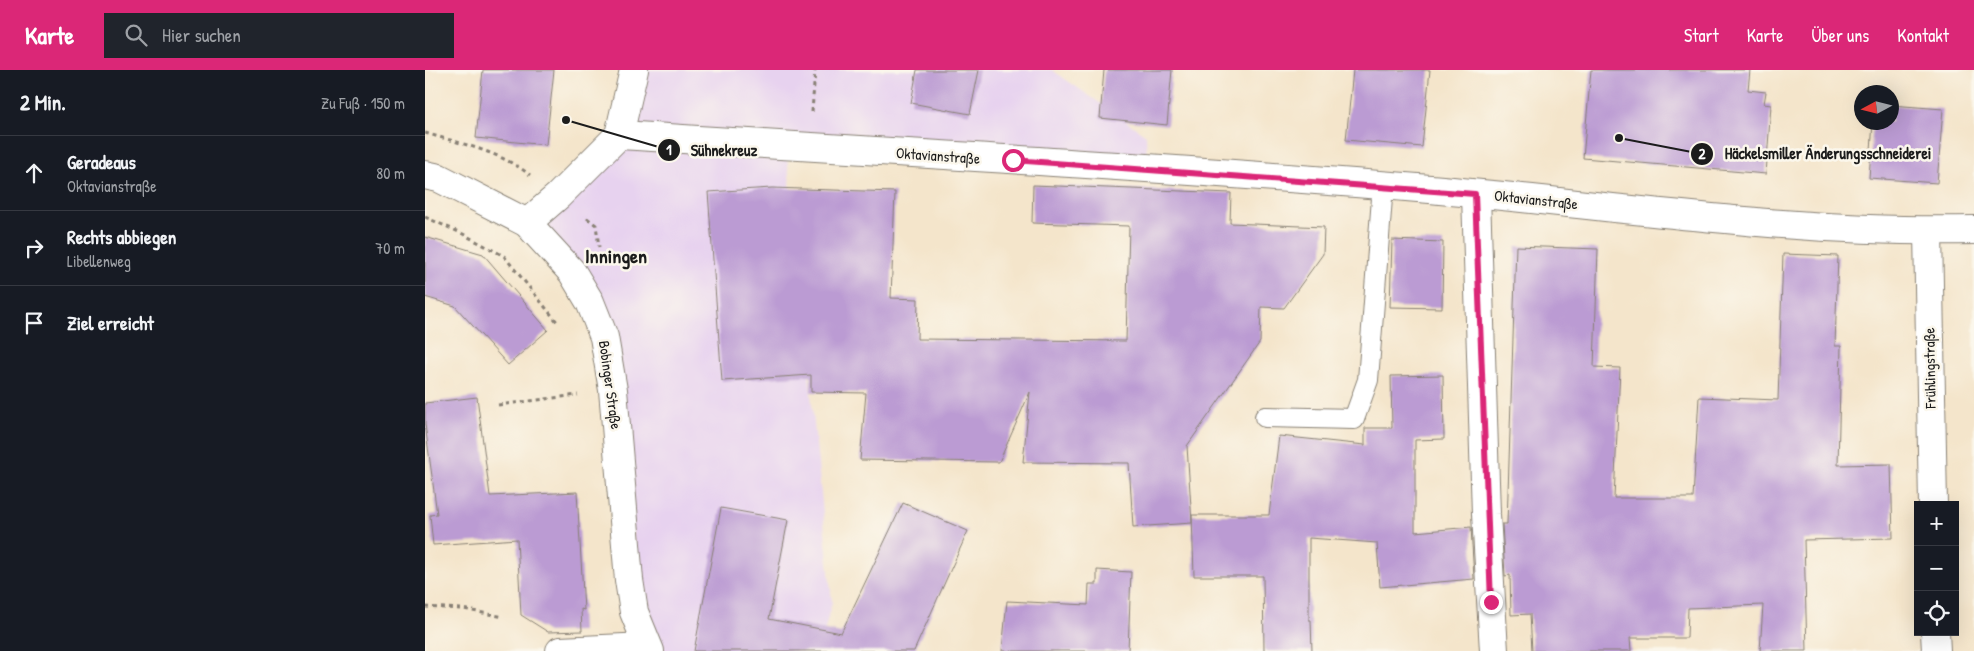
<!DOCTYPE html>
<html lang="de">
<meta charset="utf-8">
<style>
:root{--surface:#171b24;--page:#20242c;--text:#f1f3f6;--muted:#9ea1a6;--line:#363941;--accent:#db2777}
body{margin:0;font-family:"Patrick Hand",sans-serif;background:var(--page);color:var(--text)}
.controls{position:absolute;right:15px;bottom:15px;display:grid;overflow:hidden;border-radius:0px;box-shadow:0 5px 20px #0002}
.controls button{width:45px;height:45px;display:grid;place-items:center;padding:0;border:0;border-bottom:1px solid var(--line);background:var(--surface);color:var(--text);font:25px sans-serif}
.compass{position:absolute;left:1429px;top:15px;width:45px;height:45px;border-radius:50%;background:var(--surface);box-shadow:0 5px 20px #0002;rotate:263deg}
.stop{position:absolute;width:15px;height:15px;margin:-11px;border:4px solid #db2777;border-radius:50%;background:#fff}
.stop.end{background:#db2777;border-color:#fff;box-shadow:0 1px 5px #0008}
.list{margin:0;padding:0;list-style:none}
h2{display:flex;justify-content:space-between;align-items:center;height:65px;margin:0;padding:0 20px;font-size:21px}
h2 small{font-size:16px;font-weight:400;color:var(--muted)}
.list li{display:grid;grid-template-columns:32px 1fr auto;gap:15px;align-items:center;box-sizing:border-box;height:75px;padding:0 20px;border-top:1px solid var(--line)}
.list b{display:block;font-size:19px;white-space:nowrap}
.list p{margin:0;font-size:16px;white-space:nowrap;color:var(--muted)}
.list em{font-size:16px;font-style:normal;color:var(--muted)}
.icon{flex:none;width:28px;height:28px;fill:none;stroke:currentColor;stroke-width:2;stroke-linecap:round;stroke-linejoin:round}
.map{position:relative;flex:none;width:1549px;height:581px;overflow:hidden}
header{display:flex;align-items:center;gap:30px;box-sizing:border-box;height:70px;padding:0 25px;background:var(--accent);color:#fff}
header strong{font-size:24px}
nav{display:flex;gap:28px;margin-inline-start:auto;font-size:18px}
.search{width:350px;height:45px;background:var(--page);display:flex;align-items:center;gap:12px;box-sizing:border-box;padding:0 18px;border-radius:0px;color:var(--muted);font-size:19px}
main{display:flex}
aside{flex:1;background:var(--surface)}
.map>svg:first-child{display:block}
.built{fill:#e7d2ef}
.building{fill:#bb9bd3}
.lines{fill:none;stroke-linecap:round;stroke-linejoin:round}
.lane-casing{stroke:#888074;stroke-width:22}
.street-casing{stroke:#888074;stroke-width:30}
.secondary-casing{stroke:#888074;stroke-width:30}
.path{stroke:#888074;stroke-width:3;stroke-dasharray:4 4;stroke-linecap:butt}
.lane{stroke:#fff;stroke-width:20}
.street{stroke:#fff;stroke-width:28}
.secondary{stroke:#fff;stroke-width:28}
.route{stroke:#db2777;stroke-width:6}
.labels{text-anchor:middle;stroke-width:5;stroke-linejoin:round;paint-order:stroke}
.street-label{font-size:15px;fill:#1c1c1c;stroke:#fbf7ec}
.district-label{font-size:20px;font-weight:bold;fill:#1c1c1c;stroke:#fbf7ec}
.leader{fill:none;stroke:#1c1c1c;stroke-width:2}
.callout-dot{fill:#1c1c1c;stroke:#fbf7ec;stroke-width:2}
.mark-label{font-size:15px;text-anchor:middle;font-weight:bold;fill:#fff}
.callout-label{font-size:16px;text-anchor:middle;font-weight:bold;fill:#1c1c1c;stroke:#fbf7ec;stroke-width:5;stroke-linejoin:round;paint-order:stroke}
</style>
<header>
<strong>Karte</strong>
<div class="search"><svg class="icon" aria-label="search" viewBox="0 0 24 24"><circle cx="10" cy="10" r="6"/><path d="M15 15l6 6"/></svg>Hier suchen</div>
<nav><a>Start</a><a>Karte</a><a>Über uns</a><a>Kontakt</a></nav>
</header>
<main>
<aside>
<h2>2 Min.<small>Zu Fuß · 150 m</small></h2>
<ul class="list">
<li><svg class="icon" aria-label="ahead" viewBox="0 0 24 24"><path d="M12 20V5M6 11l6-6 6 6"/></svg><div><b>Geradeaus</b><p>Oktavianstraße</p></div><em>80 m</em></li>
<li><svg class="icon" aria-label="right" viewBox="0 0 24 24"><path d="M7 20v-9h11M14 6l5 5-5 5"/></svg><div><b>Rechts abbiegen</b><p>Libellenweg</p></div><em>70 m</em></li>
<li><svg class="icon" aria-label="arrive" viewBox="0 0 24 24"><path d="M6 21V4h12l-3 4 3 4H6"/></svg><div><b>Ziel erreicht</b></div></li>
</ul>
</aside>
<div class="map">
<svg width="1549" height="581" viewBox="0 0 1549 581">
<rect width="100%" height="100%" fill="#fbf7ec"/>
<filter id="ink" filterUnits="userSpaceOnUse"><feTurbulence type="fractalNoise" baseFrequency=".02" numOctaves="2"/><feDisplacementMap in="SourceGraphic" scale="10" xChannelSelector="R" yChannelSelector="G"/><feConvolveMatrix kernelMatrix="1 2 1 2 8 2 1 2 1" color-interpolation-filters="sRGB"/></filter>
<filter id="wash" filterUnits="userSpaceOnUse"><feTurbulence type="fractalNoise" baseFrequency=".0096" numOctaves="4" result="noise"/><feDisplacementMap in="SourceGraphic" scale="20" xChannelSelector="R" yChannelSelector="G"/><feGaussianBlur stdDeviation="1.12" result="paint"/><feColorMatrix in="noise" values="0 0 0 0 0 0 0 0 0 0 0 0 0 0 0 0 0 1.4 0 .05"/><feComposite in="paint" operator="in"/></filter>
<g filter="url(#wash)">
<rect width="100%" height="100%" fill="#f4e5cb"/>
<polygon class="built" points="209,0 627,0 721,65 722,99 361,76 407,532 394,581 225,581 179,267 102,153 194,65"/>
<g id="blocks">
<g class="building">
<polygon points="58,0 129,0 121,75 51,68"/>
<polygon points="492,0 554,0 545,44 486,33"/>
<polygon points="679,0 747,0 742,55 675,48"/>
<polygon points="928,0 1005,0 997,77 921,70"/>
<polygon points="1166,0 1325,0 1323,20 1341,22 1339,34 1346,35 1341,104 1158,88"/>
<polygon points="1466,35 1518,39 1512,113 1444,108 1448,52 1466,52"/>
<polygon points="608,115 806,123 805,153 899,157 898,184 859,238 836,237 835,272 762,376 767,453 708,457 704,393 598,392 605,322 574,392 435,390 441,323 386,322 386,305 297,311 283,122 347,118 470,122 466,228 493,229 492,269 701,271 704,156 607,153"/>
<polygon points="0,167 58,184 123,260 83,295 30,236 0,227"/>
<polygon points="967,170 1018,172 1017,238 965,237"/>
<polygon points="1091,176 1173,179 1169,297 1195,298 1189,428 1268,428 1274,327 1353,330 1358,184 1413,186 1410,276 1416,276 1413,395 1466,394 1468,468 1379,470 1382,581 1335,581 1338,535 1263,538 1262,568 1205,568 1206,581 1107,581 1105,544 1086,545 1085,505 1080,506 1077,454 1082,454"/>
<polygon points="1018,305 1019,369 990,370 990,462 1046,457 1049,509 955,517 952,473 884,468 884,550 886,550 887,581 839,581 838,506 769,506 767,445 844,445 854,366 940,375 940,358 967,358 966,306"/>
<polygon points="52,327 65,426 152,422 159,540 156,539 157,561 123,562 96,545 92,469 8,475 5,445 12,444 0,354 0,333"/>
<polygon points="478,433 543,461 489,581 269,581 296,438 363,450 344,549 416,563"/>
<polygon points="672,500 706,502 703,581 577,581 582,531 663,535 664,514 672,514"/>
</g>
</g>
</g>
<g filter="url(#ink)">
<use href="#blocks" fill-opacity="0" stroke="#888074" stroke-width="1"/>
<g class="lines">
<defs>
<polyline id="lane" points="840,347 929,349 943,310 958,115"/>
<g id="street">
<path d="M194,65c271,17 541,32 811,54 181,16 362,45 544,41"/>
<polyline points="1051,124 1061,444 1069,581"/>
<polyline points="102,153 133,126 194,65 209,0"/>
<polyline points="1503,161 1508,435"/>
<polyline points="1510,562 1511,581"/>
<polyline points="135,581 221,577"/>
</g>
<polyline id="secondary" points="0,105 14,108 102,153 147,202 165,232 179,267 188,320 204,510 209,542 225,581"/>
</defs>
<use href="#lane" class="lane-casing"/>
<use href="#street" class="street-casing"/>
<use href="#secondary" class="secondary-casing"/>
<g class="path">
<polyline points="387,42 390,0"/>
<path d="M0,63c35,10 76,19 105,42"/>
<polyline points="0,147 36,163 79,186 133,253"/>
<polyline points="162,148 171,155 174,177"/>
<polyline points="73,335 153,325"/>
<polyline points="0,537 38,539 79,547"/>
</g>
<use href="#lane" class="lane"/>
<use href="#street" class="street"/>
<use href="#secondary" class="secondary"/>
</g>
</g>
<g class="lines" filter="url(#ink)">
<polyline class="route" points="588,90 1050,124 1066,532"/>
</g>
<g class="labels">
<g class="street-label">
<text transform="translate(513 86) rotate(4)" y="5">Oktavianstraße</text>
<text transform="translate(1111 130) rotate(6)" y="5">Oktavianstraße</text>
<text transform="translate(1505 298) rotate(-91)" y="5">Frühlingstraße</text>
<text transform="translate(185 315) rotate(82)" y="5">Bobinger Straße</text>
</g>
<g class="district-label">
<text x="191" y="193">Inningen</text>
</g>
</g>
<path class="leader" d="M141 50L244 80M1194 68L1277 84"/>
<g class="callout-dot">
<circle cx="141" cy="50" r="5"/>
<circle cx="1194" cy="68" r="5"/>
<circle cx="244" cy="80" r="12"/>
<circle cx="1277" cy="84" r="12"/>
</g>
<g class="mark-label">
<text x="244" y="85">1</text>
<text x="1277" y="89">2</text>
</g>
<g class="callout-label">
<text x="299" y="86">Sühnekreuz</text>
<text x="1403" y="89">Häckelsmiller Änderungsschneiderei</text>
</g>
</svg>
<div class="controls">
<button>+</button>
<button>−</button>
<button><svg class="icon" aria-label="locate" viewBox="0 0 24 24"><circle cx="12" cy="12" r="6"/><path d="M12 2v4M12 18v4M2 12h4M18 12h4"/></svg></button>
</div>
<svg class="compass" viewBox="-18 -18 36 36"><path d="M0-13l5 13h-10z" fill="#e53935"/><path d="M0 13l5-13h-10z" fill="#9ea1a6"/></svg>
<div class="stop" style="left:588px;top:90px"></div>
<div class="stop end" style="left:1066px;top:532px"></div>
</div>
</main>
